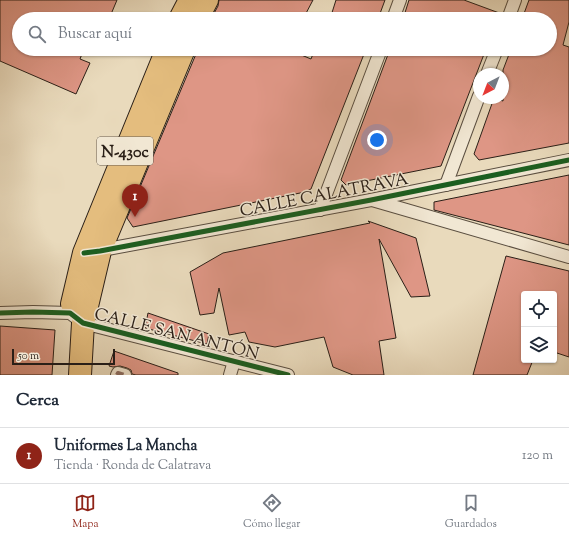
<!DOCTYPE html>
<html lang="es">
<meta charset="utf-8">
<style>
:root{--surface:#fff;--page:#f6f6f7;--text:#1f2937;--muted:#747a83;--line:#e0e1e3;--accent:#8f2418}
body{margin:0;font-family:"Sorts Mill Goudy",serif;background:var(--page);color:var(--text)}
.controls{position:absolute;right:12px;bottom:12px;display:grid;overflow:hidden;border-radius:4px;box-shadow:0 1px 3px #0004}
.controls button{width:36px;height:36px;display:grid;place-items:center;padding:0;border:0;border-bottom:1px solid var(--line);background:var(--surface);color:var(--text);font:20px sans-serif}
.compass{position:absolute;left:473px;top:68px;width:36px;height:36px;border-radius:50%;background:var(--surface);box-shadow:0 1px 3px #0004;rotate:222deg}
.scale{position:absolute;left:12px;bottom:10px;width:103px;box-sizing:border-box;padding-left:4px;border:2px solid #2a1f17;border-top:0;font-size:11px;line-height:14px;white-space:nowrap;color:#2a1f17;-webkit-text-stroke:3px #f1e7d3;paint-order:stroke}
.you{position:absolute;left:377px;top:140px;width:14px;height:14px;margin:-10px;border:3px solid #fff;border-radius:50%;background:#1a73e8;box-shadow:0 0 0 6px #1a73e833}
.badge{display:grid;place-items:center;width:26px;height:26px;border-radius:50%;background:var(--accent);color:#fff;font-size:13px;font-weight:700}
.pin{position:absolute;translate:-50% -33px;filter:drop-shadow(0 1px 2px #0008)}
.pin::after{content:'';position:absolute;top:21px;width:14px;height:12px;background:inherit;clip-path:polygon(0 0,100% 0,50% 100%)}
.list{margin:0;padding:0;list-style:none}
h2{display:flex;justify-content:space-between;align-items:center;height:52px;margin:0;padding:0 16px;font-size:17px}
h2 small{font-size:13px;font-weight:400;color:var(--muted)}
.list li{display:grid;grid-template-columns:26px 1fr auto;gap:12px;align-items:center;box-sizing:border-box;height:56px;padding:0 16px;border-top:1px solid var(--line)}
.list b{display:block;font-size:15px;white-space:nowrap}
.list p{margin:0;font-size:13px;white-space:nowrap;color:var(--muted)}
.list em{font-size:13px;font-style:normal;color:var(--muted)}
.icon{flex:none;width:22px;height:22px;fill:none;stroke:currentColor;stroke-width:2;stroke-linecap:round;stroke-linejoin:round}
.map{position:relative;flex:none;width:569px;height:375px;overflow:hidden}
.search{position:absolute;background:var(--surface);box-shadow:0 1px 3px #0004;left:12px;right:12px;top:12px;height:44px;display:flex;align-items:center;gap:10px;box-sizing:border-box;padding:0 14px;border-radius:22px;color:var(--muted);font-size:15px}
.sheet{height:108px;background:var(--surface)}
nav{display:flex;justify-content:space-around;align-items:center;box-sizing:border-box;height:56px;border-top:1px solid var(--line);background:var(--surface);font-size:11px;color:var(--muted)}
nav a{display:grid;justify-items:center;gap:2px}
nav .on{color:var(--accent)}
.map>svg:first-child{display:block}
.building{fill:#de9685;stroke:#2a1f17}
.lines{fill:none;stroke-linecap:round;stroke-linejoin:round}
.street-casing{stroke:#5a4e40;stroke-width:14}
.highway-casing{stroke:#2a1f17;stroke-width:24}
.street{stroke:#f1e7d3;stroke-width:12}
.highway{stroke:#e4bd7e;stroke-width:22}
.quiet{stroke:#8d6e63;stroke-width:4;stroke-dasharray:8 4;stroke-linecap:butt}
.cycleway-casing{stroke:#f1e7d3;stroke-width:8}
.cycleway{stroke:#1b5e20;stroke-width:5}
.labels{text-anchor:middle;stroke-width:3;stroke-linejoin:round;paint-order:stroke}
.shield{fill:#f1e7d3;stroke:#665b4f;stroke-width:1}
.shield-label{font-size:16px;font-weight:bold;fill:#2a1f17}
.street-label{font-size:17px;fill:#2a1f17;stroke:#f1e7d3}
</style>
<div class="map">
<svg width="569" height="375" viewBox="0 0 569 375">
<rect width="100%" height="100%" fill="#e9dabc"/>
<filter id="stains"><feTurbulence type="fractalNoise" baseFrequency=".005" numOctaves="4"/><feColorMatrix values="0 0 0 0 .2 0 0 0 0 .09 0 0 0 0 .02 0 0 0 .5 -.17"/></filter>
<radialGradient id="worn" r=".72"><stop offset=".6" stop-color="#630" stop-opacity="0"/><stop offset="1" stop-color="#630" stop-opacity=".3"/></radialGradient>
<g class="building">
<polygon points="0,0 117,0 109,19 98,16 97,19 19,19 19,49 84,49 80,59 90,63 76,94 0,61"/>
<polygon points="219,0 313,0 303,19 211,19 218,6"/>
<polygon points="336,0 385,0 378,19 330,19"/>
<polygon points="409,0 464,0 502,14 501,19 403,19"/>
<polygon points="529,0 569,0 569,22 563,45 569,47 569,143 479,160 474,154 494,98 503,101 503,70 511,49 550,49 550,19 522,19"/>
<polygon points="196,49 287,49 311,59 315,49 366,49 311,189 305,192 133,227 127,218 196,54"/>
<polygon points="390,49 486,49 441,166 346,185 341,180"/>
<polygon points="569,175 569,245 434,210 434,202"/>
<polygon points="368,221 416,238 430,296 411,297 379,239 396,338 379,341 384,375 353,375 333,367 324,337 275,347 249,342 245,332 229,335 219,288 214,313 200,315 190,272 223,253 370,223"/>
<polygon points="506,256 569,271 569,357 554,352 554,294 524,294 524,360 533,360 527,375 473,375"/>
<polygon points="148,313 209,334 207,344 145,328"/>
<polygon points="0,326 55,330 52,375 0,375"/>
<polygon points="114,351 178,373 178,375 136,375 132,374 131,370 127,368 120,366 113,367 109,366"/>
</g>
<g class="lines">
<defs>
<g id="street">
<polyline points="393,19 400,0"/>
<polyline points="508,19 515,0"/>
<polyline points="487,74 497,49"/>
<polyline points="446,185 479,96"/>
<polyline points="372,200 569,257"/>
<polyline points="320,210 381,49"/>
<polyline points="97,251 371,200 569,160"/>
<polyline points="0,313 33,312 70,313 83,323 288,375"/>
<polyline points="117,375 118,373 125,375"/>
<polyline points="230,375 234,361"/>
</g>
<g id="highway">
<polyline points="180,19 190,0"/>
<polyline points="197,19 207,0"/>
<polyline points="72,304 84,253 166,52"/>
<polyline points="80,375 83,323 100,251 184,49"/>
</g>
</defs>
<use href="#street" class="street-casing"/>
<use href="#highway" class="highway-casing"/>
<use href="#street" class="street"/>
<use href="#highway" class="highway"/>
<polyline class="quiet" points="117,375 118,373 125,375"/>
<defs>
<g id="cycleway">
<polyline points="84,253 100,251 371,200 569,160"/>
<polyline points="0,313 33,312 70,313 83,323 288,375"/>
</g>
</defs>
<use href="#cycleway" class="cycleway-casing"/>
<use href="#cycleway" class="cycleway"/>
</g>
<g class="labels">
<rect class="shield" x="97" y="137" width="56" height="28" rx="3"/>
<g class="shield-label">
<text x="125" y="157">N-430c</text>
</g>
<g class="street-label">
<text transform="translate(324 194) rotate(-11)" y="6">CALLE CALATRAVA</text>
<text transform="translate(177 333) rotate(14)" y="6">CALLE SAN ANTÓN</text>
</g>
</g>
<rect width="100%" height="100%" filter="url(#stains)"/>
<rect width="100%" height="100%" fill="url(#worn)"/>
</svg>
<div class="controls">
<button><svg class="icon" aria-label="locate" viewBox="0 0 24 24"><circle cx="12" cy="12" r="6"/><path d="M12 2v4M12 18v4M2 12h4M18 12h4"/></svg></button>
<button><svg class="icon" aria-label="layers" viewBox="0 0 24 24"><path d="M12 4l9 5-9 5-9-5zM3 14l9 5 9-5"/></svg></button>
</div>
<svg class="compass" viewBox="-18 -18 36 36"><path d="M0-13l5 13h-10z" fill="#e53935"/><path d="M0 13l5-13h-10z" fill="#747a83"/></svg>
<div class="scale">50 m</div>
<div class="you"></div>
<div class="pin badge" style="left:135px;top:217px">1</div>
<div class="search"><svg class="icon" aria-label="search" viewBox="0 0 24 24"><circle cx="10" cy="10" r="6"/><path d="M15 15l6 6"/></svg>Buscar aquí</div>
</div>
<section class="sheet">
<h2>Cerca<small></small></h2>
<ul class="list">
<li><span class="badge">1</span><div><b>Uniformes La Mancha</b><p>Tienda · Ronda de Calatrava</p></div><em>120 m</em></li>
</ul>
</section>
<nav>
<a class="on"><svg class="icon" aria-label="map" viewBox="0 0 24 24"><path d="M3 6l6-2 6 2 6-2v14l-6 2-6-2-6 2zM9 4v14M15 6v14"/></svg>Mapa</a>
<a><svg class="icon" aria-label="directions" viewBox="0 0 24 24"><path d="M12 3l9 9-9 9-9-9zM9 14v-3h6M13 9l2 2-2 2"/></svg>Cómo llegar</a>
<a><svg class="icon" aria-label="saved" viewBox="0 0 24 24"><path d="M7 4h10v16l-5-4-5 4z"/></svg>Guardados</a>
</nav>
